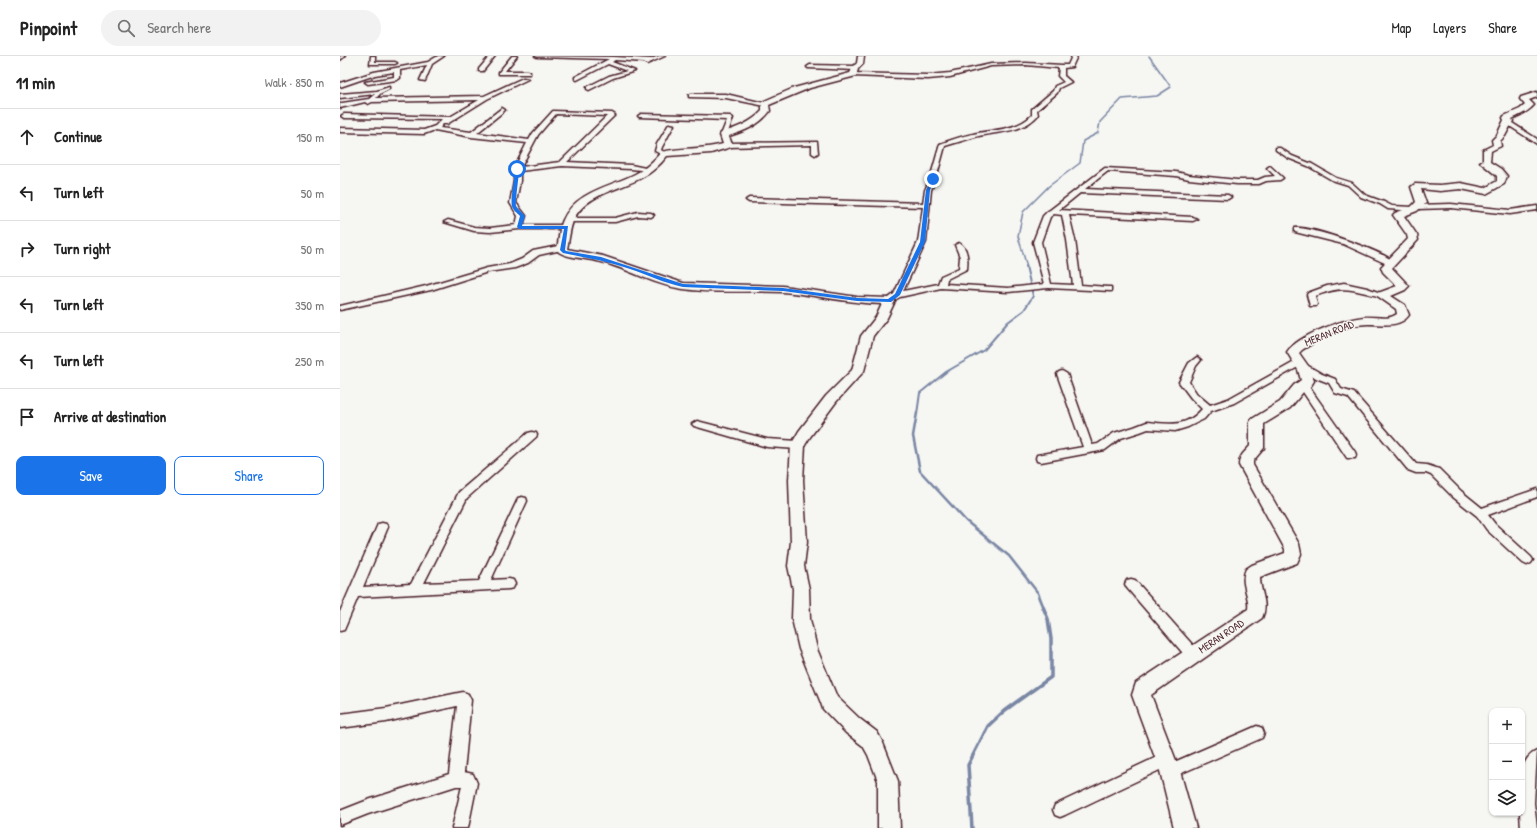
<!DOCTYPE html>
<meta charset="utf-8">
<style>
:root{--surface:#fff;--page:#f2f2f2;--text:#222;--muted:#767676;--line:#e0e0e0;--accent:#1a73e8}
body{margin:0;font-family:"Patrick Hand",sans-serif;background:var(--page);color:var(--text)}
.controls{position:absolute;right:12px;bottom:12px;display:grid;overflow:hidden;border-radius:8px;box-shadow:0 1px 3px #0004}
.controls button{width:36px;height:36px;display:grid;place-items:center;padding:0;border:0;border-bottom:1px solid var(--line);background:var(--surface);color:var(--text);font:20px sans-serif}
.stop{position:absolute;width:12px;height:12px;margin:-9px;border:3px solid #1a73e8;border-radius:50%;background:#fff}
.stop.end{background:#1a73e8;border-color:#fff;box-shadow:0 1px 4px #0008}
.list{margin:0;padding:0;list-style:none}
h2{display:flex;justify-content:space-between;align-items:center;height:52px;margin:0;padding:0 16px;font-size:17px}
h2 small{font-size:13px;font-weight:400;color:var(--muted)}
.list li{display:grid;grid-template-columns:26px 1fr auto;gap:12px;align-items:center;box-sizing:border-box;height:56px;padding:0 16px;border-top:1px solid var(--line)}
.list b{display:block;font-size:15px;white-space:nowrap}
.list em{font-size:13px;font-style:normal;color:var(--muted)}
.actions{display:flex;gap:8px;padding:12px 16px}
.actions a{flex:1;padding:9px 0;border:1px solid var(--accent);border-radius:8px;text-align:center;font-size:14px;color:var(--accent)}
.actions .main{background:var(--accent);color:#fff}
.icon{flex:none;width:22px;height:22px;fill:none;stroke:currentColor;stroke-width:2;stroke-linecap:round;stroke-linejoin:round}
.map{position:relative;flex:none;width:1197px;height:772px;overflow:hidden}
header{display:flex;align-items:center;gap:24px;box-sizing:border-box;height:56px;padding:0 20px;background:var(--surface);border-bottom:1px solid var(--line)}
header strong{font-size:19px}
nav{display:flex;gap:22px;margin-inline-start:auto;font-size:14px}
.search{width:280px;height:36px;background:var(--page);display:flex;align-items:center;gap:10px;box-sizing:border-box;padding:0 14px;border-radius:22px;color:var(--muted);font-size:15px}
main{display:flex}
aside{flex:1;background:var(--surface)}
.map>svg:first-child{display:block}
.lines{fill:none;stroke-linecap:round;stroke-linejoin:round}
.stream-far3{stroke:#7986a4;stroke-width:1.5}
.stream-far2{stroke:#7986a4;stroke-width:2}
.stream-far1{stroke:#7986a4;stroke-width:2.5}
.stream{stroke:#7986a4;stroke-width:3.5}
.street-casing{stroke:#4a1f2b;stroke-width:3}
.secondary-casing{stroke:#4a1f2b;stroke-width:3}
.street{fill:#f6f6f2;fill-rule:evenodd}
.secondary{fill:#f6f6f2;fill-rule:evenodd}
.route{fill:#1a73e8}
.labels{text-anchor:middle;stroke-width:3;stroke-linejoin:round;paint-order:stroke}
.street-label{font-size:11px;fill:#4a1f2b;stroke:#f6f6f2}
</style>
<header>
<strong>Pinpoint</strong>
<div class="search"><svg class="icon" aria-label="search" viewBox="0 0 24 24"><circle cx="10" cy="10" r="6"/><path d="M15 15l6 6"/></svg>Search here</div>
<nav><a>Map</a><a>Layers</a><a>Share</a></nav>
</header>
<main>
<aside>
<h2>11 min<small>Walk · 850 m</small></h2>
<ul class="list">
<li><svg class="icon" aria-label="ahead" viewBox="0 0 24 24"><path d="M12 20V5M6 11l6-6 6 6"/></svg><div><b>Continue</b></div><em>150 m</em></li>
<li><svg class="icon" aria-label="left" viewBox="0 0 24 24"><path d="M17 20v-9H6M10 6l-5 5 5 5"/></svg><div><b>Turn left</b></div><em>50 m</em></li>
<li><svg class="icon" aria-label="right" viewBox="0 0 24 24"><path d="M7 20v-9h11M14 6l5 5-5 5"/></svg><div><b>Turn right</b></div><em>50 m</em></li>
<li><svg class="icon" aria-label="left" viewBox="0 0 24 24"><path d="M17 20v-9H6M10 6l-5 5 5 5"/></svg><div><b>Turn left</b></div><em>350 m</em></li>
<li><svg class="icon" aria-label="left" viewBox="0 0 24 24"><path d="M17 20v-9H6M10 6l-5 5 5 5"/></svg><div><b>Turn left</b></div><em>250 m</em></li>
<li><svg class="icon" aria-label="arrive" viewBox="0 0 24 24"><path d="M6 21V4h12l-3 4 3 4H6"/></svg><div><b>Arrive at destination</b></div></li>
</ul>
<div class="actions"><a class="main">Save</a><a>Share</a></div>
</aside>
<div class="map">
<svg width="1197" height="772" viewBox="0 0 1197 772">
<rect width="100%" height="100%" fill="#f6f6f2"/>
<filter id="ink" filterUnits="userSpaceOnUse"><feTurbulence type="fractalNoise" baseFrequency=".025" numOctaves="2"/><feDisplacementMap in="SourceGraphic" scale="8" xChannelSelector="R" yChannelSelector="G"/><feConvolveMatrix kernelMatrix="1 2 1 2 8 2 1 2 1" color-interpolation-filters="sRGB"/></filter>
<g filter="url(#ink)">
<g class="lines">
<polyline class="stream-far3" points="687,211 678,180 683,156 709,130 740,107 743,85 758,77 760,66 782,43 817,40 831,31 809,0"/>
<polyline class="stream-far2" points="577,358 580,337 606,316 644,294 668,266 684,254 693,240 686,210"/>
<polyline class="stream-far1" points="577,357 573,380 580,415 626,465 669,500 698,537 700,542"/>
<polyline class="stream" points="632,772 628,709 648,670 664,655 711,621 711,583 708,563 699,541"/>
<defs>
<g id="street">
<polygon points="0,0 5,0 0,4"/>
<polygon points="31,0 35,0 35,6 55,6 57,7 55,8 30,8"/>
<polygon points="98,0 104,0 92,8 85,25 80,24 87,9 60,14 60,22 57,24 28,28 25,26 54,21 54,16 35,19 0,31 0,27 34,16 88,6"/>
<polygon points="150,0 155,0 143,15 139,15 139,13"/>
<polygon points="172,0 177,0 165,15 188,15 190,16 190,18 159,18 159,16"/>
<polygon points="195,0 274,1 311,3 319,0 325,0 307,8 305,7 305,6 275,4 272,6 295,15 273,22 249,34 247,33 247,31 269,20 287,15 268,8 237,24 235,23 235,21 269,3 197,1"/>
<path d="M732,0h5l-5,11 -8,1v8l7,6 -12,6 -2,5 -20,17 1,5c-16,19 -42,16 -63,22 -10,3 -20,6 -30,9l-9,33 -5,11 -5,52 -23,49 35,-7 3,-8 18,-8 1,-11 -5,-12 4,-2c9,4 9,17 8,26l-20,10 -1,5 62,4 36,-4 -11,-42 10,-26 5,-5 2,-1 55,-42 71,4 13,3 48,5h21l7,-3 10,-1 -8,-8 3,-2 13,12 -3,2 -14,1 -7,3h-22l-48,-5 -13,-3 -68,-5 -23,18 143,6 3,2 -3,2 -148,-6 -21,17 134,7 4,2 -4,2 -124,-6 6,25 6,45 27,2h3v4l-63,-3 -40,4 -67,-4 -41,9 -11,6 -4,-2 9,-7 24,-52 5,-35 -174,-5 -3,-2 3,-2 174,5 2,-13 5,-11 10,-35c11,-4 22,-8 33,-10 21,-5 43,-3 59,-19v-6l21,-18 2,-5 9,-4 -6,-6 1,-8 -33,-3 -35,1 -41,11 -22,2 -75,-3 -3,-2 1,-1 77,2 22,-2 41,-9 35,-1 36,2h6zM714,158l8,1 5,25 6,45 -22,-1 -10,-42 9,-25z"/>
<polygon points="470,9 515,10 518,12 515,14 468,12 467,11"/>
<path d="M183,22l5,1 -41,20 -40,25h-4l-3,4 31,4 31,-24 3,2 -1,1 -27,22 52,7 4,-7 20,-22 59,2 3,2 -1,1 -47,46 64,3 19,4v2l-19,-2 -69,-3 -42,5v10l-4,22 10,13 -3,9h46v4h-50l-29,3 -16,-1 -30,-9 4,-2 26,7 16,1 26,-3 2,-9 -8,-13 4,-22v-12l13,-26 -56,-6 -36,-7 -11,4 -84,-2v-4l84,2 11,-4 7,-7 -98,-1 -3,-2 3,-2 106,3 29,-17 -107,2 -4,2 -3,-2 -25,6v-4l2,-1 27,-4 6,-5 -35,4v-4l37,-3 12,-4v2l-8,4 -5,5 108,-2zM216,58l51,2 -47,46 -39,5 17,-32z"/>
<polygon points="351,38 386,38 428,48 425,50 386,42 349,41 349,39"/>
<polygon points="301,58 390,60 393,62 387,79 384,81 381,79 387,64 299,61 298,60"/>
<polygon points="1165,65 1169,65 1197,83 1197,88 1165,67"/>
<polygon points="329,68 334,69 322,91 321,94 327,98 324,100 315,95 317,88"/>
<polygon points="477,86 478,97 475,99 472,97 472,89 388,91 385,89 388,87"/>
<polygon points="936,92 940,92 952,100 972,108 996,122 1012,127 1025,139 1044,146 1052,150 1073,151 1076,149 1111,148 1170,154 1197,150 1197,154 1170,158 1111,152 1077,153 1074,155 1048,153 1040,148 1021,141 1008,129 992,124 968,110 948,102 936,94"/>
<polygon points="298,156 311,157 314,159 311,161 298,160 275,166 228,166 224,164 228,162 275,162"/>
<path d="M955,172c15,-2 88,23 99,34l-4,2h-3l-44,-20 -48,-12z"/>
<polygon points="223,189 227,191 226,193 199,199 188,207 175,212 148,216 91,234 0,254 0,250 86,230 147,212 170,208 182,203 193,195"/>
<path d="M1004,227l23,5 19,7 -4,2c-30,-7 -37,-13 -67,-1l2,8 -1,2h-6l-3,-11 1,-2 19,-7z"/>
<path d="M857,301l4,3 -5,6 -7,16 8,12 13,11 18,-6 70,-39 24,14 13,5 6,10 13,4 62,71 11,1 12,4 22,22 21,17 55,-19v8l-49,18 7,9 36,33 2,3 -2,3 -4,2 -4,-2 -36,-33 -10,-14 -24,-19 -22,-22 -5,-2h-10l-8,-3 -60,-73 -13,-4 -6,-10 -13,-5 -18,-11 -64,36 -23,8 -7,8 -16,8 -13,4 -27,-2 -8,3 -19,6 -16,12 -64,12 -4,-1 -1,-3 1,-3 46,-8 -26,-73 2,-2 3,-1 5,3 25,71 6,-1 16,-11 20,-6 13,-5c22,2 39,6 55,-13l-11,-11 -12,-16 10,-19z"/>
<polygon points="964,327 967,328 1015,396 1016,399 1015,402 1007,402 959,330"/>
<polygon points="357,365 427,383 458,385 462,386 463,389 462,392 458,393 427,391 354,370 352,368"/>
<polygon points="192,376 196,377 197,379 196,381 127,442 84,527 139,525 177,445 178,442 182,441 186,442 187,445 151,524 169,523 173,524 175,528 173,532 169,533 18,541 4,574 0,575 0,556 38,468 42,467 46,468 48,471 23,531 71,528 119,436 188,377"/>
<polygon points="791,523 795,524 858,595 859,599 858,603 853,605 848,603 787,532 785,528 787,524"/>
<polygon points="123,636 128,638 131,644 124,716 133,718 137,727 128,772 112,772 122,730 116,730 28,758 0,769 0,755 28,744 109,718 117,650 46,666 0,672 0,658 46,652"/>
<polygon points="917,670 922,672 924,677 922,682 835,720 830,722 825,720 823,715 824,712 725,759 720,761 715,759 713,754 715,749 821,699 826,697 831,699 833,704 832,707"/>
<path d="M1197,695l-3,52 3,25h-16l-1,-15h2c0,-19 -7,-53 15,-62z"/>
</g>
<g id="secondary">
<path d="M518,0h6l-1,8 -5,5 -2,7 -46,12 -41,17 1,6c-10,14 -25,20 -41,25l3,9 -1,2 -20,6 -44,3c-7,9 -16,17 -26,22 -22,12 -55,16 -67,41 -4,8 -5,21 -7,30l36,7 80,27 100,3 74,11 32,1 4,1 2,2 -8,17 -14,18 -9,35 -28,31 -26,35 -5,8 -2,35 4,62 -3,24 5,23 1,30 7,30 20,48 23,22 17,13 6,11 15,38 2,47h-22v-47l-10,-26 -5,-9 -17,-13 -23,-24 -2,-6 -22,-54 -7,-30 1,-30 -5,-23 3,-24 -2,-62 2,-35 8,-14 27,-35 26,-26 9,-34 15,-19 6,-13c-34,-1 -66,-9 -99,-12 -33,-2 -67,2 -100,-3 -30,-4 -57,-22 -86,-28 -10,-3 -34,-3 -40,-11 2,-10 2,-22 6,-30 13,-29 47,-33 72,-46 10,-5 19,-13 26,-22 21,-5 42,-2 62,-8l-3,-9 1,-2c15,-5 30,-10 41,-22v-9l32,-14 56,-15 3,-6 4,-4z"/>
<path d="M1197,36v5l-8,3 5,5c-6,7 -14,10 -22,14l1,2 -8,15 -5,5 1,5 -10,5 -1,11 11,7 6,7 -3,8 -18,10 -25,-5 -21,2 -19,-2 5,14 -9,8 -13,5 13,19 1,5 -26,28 17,18 -4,4 -14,6 14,9 4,10c-9,13 -27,9 -41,9 -22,0 -48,14 -66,26l-3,3 12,17 3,11 -5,8 -5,2 -14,17 -26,16v24l-11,13v4l46,79 2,10 -4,9 -37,14c0,16 9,26 2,41l-111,77 29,76 16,57h-22l-14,-57 -28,-76 4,-12 112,-74c2,-14 -9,-26 -2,-40l6,-4 33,-12v-4l-46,-84c0,-9 5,-12 11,-19v-24l2,-3 28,-17 14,-17 7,-5 -3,-10 -11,-18c11,-17 57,-33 77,-35 11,-1 24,4 33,-3l-1,-5 -20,-14 2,-2 19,-7 -14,-14 -2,-5 27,-28 -1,-4 -14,-20 2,-2 16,-6 5,-5 -5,-15 4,-3 25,1 21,-2 24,5 12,-7v-5l-17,-14 3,-2v-10l10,-5 -1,-5 5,-5 7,-15 -1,-2 1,-2 16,-7 5,-4 -5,-6 1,-2z"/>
</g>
</defs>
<use href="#street" class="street-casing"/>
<use href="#secondary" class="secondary-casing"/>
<use href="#street" class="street"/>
<use href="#secondary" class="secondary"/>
</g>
</g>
<path class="route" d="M177,112l2,1c0,8 -4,32 -3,37 2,3 6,7 9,10l-3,10h46l-3,24 1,1 35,6 82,27 100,4 74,10 31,1 7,-5 25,-52 6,-52 6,-12 3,1 -5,11 -5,52 -25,53 -9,7 -34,-1 -74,-10 -100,-4c-19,-4 -35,-12 -53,-18 -22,-8 -44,-11 -67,-16l-3,-3 4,-21h-45l-2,-2 3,-11c-3,-3 -7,-6 -8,-10 -2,-6 3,-28 3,-37z"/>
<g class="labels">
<g class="street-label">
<text transform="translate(989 277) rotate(-22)" y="4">MERAN ROAD</text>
<text transform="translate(881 580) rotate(-34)" y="4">MERAN ROAD</text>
</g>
</g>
</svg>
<div class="controls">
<button>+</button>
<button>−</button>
<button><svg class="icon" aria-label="layers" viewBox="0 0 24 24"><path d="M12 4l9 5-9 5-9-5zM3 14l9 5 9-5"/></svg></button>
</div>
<div class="stop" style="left:177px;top:113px"></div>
<div class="stop end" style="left:593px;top:123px"></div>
</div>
</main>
